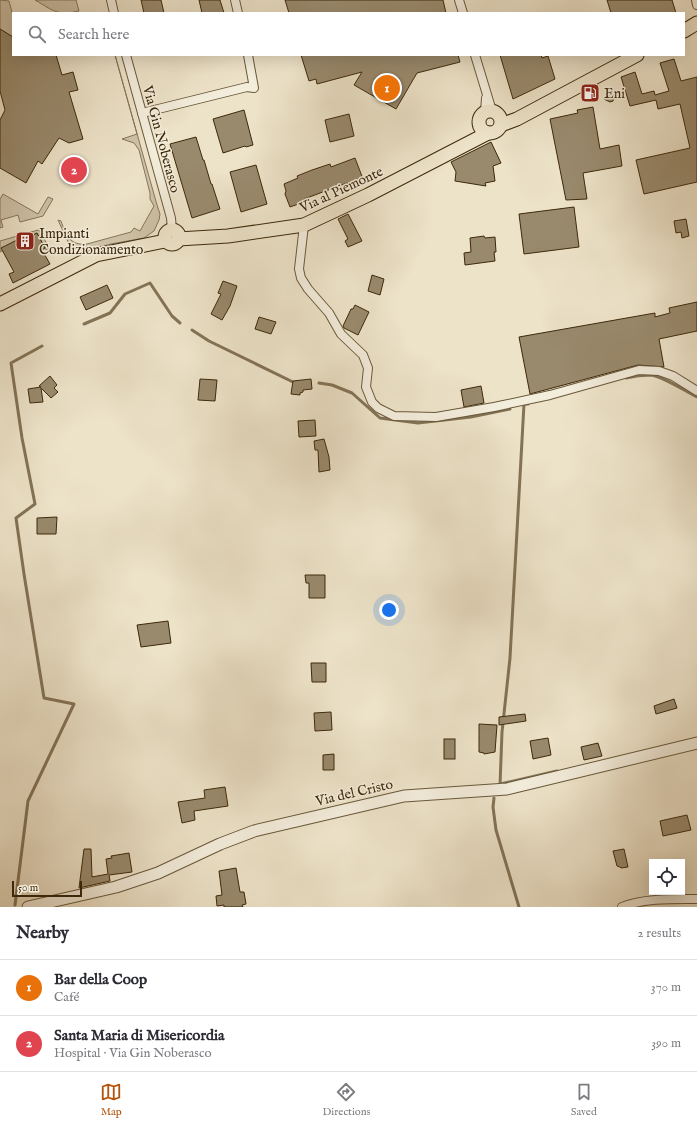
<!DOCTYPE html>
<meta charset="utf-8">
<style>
:root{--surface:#fff;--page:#f7f7f7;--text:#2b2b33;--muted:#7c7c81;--line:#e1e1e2;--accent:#b45309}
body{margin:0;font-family:"IM FELL English",serif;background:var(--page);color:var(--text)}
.controls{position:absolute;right:12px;bottom:12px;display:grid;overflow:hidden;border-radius:0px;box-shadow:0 4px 16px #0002}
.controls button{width:36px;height:36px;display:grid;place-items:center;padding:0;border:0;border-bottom:1px solid var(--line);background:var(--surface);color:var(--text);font:20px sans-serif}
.scale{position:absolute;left:12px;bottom:10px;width:70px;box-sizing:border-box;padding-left:4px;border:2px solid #3d290a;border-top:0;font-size:11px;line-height:14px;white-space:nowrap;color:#3d290a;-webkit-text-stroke:3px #f3eddc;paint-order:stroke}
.you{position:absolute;left:389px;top:610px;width:14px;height:14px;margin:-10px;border:3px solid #fff;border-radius:50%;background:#1a73e8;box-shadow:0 0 0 6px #1a73e833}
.badge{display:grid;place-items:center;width:26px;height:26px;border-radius:50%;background:var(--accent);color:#fff;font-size:13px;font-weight:700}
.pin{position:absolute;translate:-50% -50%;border:2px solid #fff;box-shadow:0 1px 4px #0006}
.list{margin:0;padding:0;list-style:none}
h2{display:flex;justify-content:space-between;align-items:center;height:52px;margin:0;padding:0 16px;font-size:17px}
h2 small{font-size:13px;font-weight:400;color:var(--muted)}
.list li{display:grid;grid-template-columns:26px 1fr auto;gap:12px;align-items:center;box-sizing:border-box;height:56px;padding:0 16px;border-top:1px solid var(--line)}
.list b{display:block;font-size:15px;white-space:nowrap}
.list p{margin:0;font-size:13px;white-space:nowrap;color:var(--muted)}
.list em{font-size:13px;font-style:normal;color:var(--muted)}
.icon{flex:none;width:22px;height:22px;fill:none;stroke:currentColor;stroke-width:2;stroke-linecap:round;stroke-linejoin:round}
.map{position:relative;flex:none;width:697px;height:907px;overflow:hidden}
.search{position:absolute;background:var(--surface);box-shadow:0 4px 16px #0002;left:12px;right:12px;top:12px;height:44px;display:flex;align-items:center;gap:10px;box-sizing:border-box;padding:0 14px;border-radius:0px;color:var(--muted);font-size:15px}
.sheet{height:164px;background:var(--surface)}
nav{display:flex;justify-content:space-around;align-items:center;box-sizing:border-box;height:56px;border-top:1px solid var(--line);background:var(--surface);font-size:11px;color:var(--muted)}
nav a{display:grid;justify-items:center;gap:2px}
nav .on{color:var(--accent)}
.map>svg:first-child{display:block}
.green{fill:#cfc3a9;stroke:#86765a}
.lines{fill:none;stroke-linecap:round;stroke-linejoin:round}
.stream{stroke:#837356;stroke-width:3}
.building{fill:#998a6d;stroke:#3d290a}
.minor-casing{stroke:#69583a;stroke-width:10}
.tertiary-casing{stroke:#69583a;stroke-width:13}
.primary-casing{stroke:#3d290a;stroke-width:15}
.minor{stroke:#f3eddc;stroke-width:8}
.tertiary{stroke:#f3eddc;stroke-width:11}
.primary{stroke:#ede3c9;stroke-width:13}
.labels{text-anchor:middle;stroke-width:3;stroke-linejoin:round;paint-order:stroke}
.poi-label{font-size:14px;fill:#3d290a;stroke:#f3eddc;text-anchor:start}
.street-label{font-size:14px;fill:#3d290a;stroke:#f3eddc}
</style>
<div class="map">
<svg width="697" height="907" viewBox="0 0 697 907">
<rect width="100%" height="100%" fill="#ede3c9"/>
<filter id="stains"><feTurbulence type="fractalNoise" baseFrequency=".005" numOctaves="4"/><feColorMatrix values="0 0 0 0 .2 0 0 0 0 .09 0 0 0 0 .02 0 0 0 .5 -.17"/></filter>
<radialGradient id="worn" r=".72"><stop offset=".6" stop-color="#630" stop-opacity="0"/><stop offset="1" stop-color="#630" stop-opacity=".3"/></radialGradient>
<g class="green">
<polygon points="0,0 9,1 13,16 13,37 0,29"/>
<path d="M35,0h41l3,11c-22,5 -25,0 -44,-11z"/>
<path d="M115,55l42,150 3,9 -1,6 -5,11 -10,7 -33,6 -25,7h-6l-6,-2 -5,-5 -11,-24 3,1c5,14 9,25 26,23l44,-12 3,-4 6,3 14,-25 -4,-7v-6l-11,-43 -5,-7 -12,-4 15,-5z"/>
<polygon points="3,194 38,214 48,197 53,199 43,216 20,222 18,215 1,220 3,227 0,228 0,199"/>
<polygon points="38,230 40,231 49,248 46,250 37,233 0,252 0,241"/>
</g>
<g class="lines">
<g class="stream">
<polyline points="84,324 110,313 125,294 150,283 172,316 180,323"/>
<polyline points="192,330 209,341 295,383"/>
<path d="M626,378c8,-2 17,-3 25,-3 13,2 34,16 46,22"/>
<polyline points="319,383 332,385 352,393 380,418 418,423 471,417 510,409"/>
<polyline points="500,784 557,771"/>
<polyline points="498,785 500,785 502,732 510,658 524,404 528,404"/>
<polyline points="494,798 493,807 496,830 519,907"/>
<polyline points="15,905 28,801 74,704 44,698 24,574 16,518 35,504 22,438 11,363 42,346"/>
</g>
</g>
<g class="building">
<polygon points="141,0 161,0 164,13 144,13"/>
<polygon points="199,0 220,0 224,13 202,13"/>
<polygon points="285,0 443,0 446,13 289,13"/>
<polygon points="607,0 672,0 676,13 611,13"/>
<polygon points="0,29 13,37 13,55 56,55 62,75 73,72 78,90 69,92 83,139 69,143 59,138 42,164 38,161 26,183 0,168 0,120 5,110 0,91"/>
<polygon points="301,55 458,55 460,62 417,73 396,109 354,85 362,72 317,84 316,79 309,81"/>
<polygon points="500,55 541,55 542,58 548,56 555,79 513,99"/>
<polygon points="674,59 681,81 697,77 697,182 644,194 636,160 690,148 680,104 658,109 656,100 630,106 621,77 635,72 642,94 654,91 655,95 669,91 660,63"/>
<polygon points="607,92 615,96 613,101 610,102 604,99"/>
<polygon points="593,107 600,149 619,145 622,166 583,173 587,199 566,200 550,119 578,113 577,110"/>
<polygon points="244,110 253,145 246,147 245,146 223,153 213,119"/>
<polygon points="349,114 354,136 330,142 325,120"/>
<polygon points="196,137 203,160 204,160 211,184 212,184 220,209 192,218 170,144"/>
<polygon points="491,142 501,163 493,166 495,181 485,183 486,186 455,181 456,172 451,162"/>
<polygon points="355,158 363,179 348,184 347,183 304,199 304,202 290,207 285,194 286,191 284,184 298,178 297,176 312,170 330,164 331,167"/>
<polygon points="256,165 267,204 241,212 230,172"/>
<polygon points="574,207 579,247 524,254 519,214"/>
<polygon points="348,214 362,241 348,247 345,241 348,239 338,219"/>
<polygon points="686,219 689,236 682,238 681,232 676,233 674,221"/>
<polygon points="37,233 45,248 42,250 50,264 13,283 9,274 14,272 1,248 25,236 26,238"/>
<polygon points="484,236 485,238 495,237 496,252 494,252 495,261 465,265 464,253 471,252 470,238"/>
<polygon points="372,275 384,279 380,295 368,291"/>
<polygon points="223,281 237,286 230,306 222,320 211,314 221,294 218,293"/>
<polygon points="107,285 113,298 86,310 80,297"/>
<polygon points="697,302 697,331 659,339 664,367 638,365 530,394 519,337 655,313 655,317 670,313 669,308"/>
<polygon points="355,305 369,312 358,335 344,328 343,326 351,309 353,309"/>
<polygon points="259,317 276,322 271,334 255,329"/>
<polygon points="50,376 57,385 54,388 58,392 51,398 41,388 43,402 30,403 28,389 41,387 39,386"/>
<polygon points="200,379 217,380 215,401 198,400"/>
<polygon points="311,379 312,389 303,390 303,392 300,393 300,395 291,394 293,381"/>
<polygon points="481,386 484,403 464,407 461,390"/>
<polygon points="315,420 316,436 299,437 298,421"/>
<polygon points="324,439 329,457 330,470 319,472 318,450 315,450 314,441"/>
<polygon points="57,517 56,534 37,534 37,518"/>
<polygon points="305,575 325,575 325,598 309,598 309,583 306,583"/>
<polygon points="168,621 171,643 141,647 137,625"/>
<polygon points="311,663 326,663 326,682 312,682"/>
<polygon points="674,699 677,708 656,714 654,706"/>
<polygon points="331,712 332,730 315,731 314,713"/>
<polygon points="525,714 526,721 499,725 499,717"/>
<polygon points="479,724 497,725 495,752 484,754 484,753 479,752"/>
<polygon points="548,738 551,755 533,759 530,741"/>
<rect x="444" y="739" width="11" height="20"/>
<polygon points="598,743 602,756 584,760 581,747"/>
<polygon points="334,754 334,770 323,770 323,755"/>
<polygon points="225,787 228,806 194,811 195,820 182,823 178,802 205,798 204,790"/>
<polygon points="687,815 691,830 663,836 660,821"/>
<polygon points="84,849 91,849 92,877 108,874 106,859 112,858 111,856 129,853 132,872 109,875 110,881 79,888"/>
<polygon points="624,849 628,867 621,868 620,867 617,866 613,851"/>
<polygon points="236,868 240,892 244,892 246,904 242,905 243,907 224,907 224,905 217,906 216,896 222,895 219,871"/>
</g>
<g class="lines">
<defs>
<g id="minor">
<polyline points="111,0 114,13"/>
<polyline points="235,0 238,13"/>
<polyline points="459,0 463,13"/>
<polyline points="696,0 697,5"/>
<polyline points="126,55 171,218 172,230"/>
<polyline points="475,55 492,111"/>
<polyline points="485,112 486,98"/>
<polyline points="142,113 247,87 254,88 248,55"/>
<polyline points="304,225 299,269 301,278 308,289 329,313 341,334 363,355 368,368 366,387 372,402 378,408 394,416 436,417 494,407 550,395 639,370 659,371 673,376 697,391"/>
<path d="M622,907c21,-9 53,-8 75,-8"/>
</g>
<polyline id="tertiary" points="28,907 116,887 158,873 220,844 254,831 404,796 507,789 697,743"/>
<g id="primary">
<polyline points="684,31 697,23"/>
<circle cx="490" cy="122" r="11"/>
<polyline points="501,125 517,119 637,55"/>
<circle cx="172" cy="237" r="7"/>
<polyline points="178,239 228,236 304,225 368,195 488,133"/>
<polyline points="0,304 96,255 165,241"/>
</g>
</defs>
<use href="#minor" class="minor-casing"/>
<use href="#tertiary" class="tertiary-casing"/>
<use href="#primary" class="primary-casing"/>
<use href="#minor" class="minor"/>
<use href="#tertiary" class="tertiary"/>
<use href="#primary" class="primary"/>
</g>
<defs>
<symbol id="fuel-square" viewBox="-11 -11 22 22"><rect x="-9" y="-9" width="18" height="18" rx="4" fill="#8f2418" stroke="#f3eddc"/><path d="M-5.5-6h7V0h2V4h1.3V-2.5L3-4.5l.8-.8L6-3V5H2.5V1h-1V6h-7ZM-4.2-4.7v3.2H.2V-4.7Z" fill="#fff"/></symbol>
<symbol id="building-square" viewBox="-11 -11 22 22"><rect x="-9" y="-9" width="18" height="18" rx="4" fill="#8f2418" stroke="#f3eddc"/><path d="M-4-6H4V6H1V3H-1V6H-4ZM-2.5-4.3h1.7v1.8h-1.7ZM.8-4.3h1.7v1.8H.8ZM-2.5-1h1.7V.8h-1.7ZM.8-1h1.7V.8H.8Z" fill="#fff"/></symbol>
</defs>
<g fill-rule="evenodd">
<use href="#fuel-square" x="579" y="82" width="22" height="22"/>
<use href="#building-square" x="14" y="230" width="22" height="22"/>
</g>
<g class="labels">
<g class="poi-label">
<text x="604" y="98">Eni</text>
<text x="39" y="238">Impianti<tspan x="39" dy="16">Condizionamento</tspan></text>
</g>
<g class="street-label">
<text transform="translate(162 139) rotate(75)" y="5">Via Gin Noberasco</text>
<text transform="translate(341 189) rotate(-25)" y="5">Via al Piemonte</text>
<text transform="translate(354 792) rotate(-13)" y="5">Via del Cristo</text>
</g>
</g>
<rect width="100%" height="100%" filter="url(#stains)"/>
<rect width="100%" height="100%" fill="url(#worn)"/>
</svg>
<div class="controls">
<button><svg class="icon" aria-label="locate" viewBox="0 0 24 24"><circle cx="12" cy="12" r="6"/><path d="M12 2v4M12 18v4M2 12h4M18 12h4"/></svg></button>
</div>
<div class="scale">50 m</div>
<div class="you"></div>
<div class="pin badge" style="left:387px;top:88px;background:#e8710a">1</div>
<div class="pin badge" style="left:74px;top:170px;background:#e0444e">2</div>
<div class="search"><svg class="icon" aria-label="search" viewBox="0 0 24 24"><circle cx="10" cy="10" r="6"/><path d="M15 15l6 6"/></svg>Search here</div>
</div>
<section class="sheet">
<h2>Nearby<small>2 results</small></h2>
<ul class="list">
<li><span class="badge" style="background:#e8710a">1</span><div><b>Bar della Coop</b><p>Café</p></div><em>370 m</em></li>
<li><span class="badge" style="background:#e0444e">2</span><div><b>Santa Maria di Misericordia</b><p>Hospital · Via Gin Noberasco</p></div><em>390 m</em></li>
</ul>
</section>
<nav>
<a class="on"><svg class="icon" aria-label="map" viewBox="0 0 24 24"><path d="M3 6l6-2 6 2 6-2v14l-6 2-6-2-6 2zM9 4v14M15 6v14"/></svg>Map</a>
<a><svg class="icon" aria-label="directions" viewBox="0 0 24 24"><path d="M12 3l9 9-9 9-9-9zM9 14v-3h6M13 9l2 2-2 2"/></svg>Directions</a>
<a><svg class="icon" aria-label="saved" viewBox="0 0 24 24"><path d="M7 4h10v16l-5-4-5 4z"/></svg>Saved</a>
</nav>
